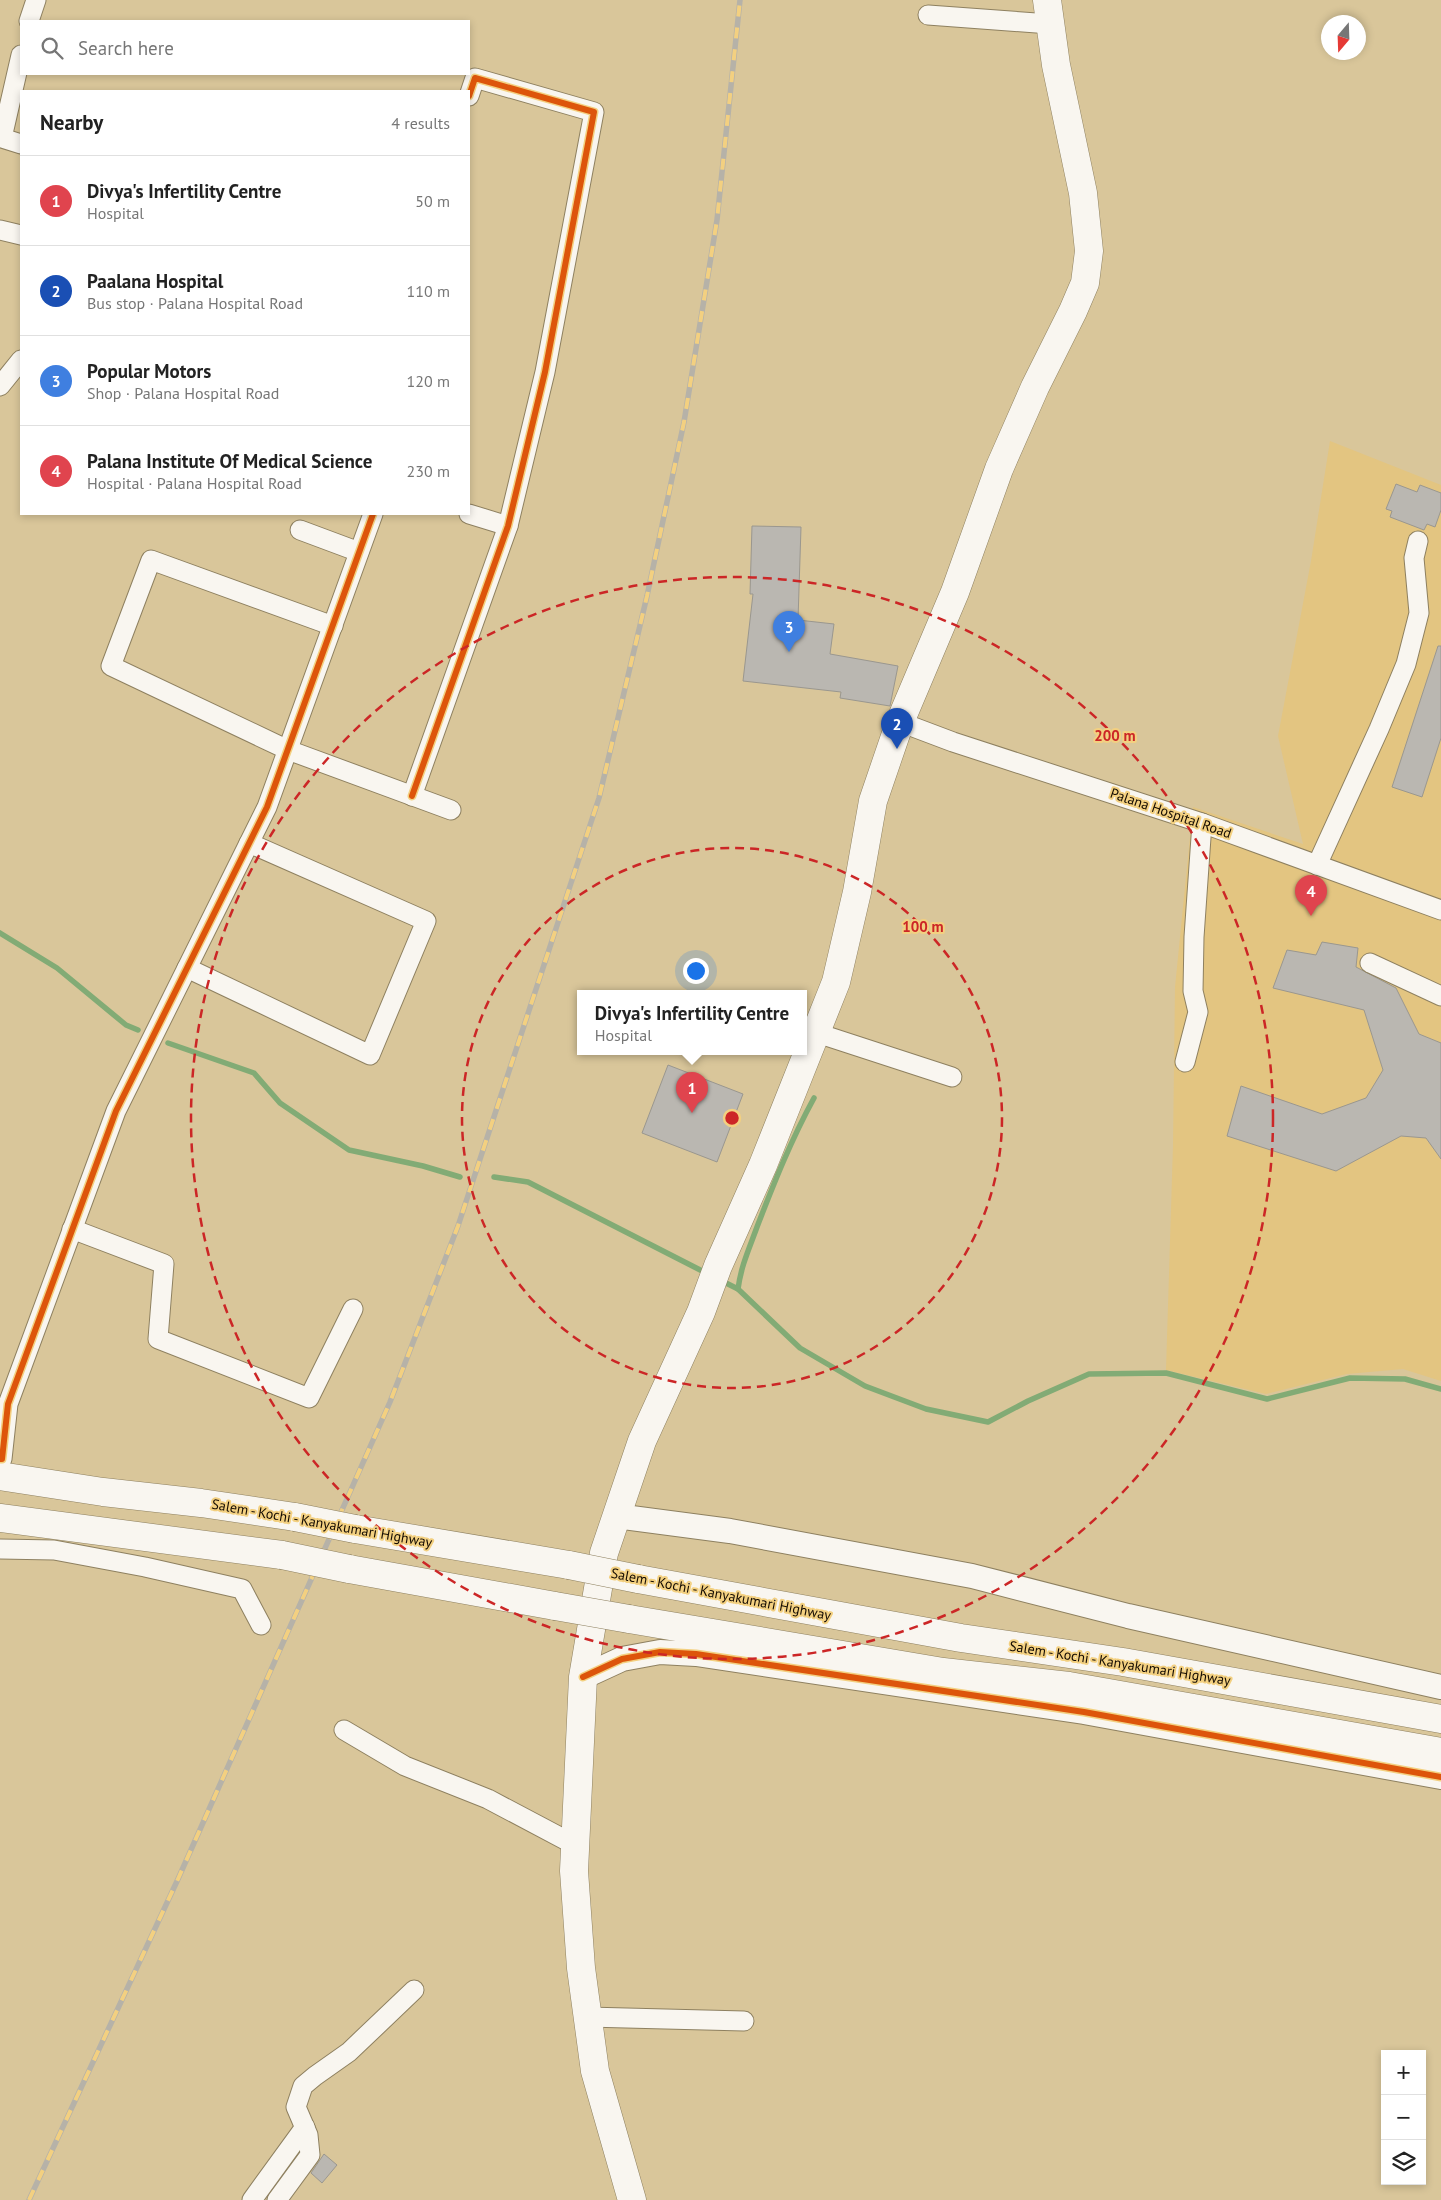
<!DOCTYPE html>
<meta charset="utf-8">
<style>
:root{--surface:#fff;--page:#f2f2f2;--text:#222;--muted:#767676;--line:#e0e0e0;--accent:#584c36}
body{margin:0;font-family:"PT Sans",sans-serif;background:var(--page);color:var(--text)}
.controls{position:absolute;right:15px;bottom:15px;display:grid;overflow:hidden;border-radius:0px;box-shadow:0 2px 8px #0003}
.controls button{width:45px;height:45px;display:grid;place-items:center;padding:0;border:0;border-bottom:1px solid var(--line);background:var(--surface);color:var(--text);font:25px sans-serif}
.compass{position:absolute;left:1321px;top:15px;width:45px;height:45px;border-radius:50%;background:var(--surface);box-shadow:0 2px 8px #0003;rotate:199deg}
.you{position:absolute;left:695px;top:970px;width:18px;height:18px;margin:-12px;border:4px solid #fff;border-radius:50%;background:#1a73e8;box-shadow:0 0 0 8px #1a73e833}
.badge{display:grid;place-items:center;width:32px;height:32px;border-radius:50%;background:var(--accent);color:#fff;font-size:16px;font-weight:700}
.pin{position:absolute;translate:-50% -41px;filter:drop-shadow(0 1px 2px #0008)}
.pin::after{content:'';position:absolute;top:26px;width:18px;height:15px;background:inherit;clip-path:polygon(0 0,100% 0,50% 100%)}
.popup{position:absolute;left:577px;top:990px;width:230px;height:65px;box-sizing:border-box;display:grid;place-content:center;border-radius:0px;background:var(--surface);filter:drop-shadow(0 1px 4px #0005);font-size:16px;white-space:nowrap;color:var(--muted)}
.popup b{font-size:19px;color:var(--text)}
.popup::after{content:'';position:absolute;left:50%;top:100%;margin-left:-10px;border:10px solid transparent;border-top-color:var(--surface)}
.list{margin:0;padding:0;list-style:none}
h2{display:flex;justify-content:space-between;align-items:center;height:65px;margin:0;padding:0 20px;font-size:21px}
h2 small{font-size:16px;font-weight:400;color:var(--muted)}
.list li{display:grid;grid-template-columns:32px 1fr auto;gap:15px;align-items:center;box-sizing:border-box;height:90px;padding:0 20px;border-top:1px solid var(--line)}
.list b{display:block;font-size:19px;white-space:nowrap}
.list p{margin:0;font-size:16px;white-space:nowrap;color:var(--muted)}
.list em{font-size:16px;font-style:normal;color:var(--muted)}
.icon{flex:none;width:28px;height:28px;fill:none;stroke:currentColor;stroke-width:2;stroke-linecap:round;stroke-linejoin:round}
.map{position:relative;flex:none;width:1441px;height:2200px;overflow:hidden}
.search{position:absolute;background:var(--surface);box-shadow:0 2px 8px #0003;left:20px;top:20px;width:450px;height:55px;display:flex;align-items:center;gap:12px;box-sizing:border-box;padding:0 18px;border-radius:0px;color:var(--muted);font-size:19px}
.panel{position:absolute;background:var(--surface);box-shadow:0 2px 8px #0003;left:20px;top:90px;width:450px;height:425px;border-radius:0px}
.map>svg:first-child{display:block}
.built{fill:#e3c581}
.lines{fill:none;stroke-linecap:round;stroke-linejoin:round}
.stream{stroke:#82ab75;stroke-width:5.5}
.building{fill:#bab7b1;stroke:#9a978f}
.minor-casing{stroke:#8e8060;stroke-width:21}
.tertiary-casing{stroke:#8e8060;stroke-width:26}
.primary-casing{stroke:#8e8060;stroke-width:29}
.trunk-casing{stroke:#8e8060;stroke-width:29}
.minor{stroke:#f9f6f0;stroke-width:19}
.tertiary{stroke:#f9f6f0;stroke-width:24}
.primary{stroke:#f9f6f0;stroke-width:28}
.trunk{stroke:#f9f6f0;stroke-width:28}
.rail-casing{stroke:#b6b2a8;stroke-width:5.5}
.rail{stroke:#f3d080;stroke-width:4;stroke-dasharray:11;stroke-linecap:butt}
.trunk-bridge-casing{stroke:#8e8060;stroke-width:29;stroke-linecap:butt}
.trunk-bridge{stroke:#f9f6f0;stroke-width:28}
.cycleway-casing{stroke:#f3d080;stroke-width:9}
.cycleway{stroke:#dd550b;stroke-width:6}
.ring{fill:none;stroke:#cc2626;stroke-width:2.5;stroke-dasharray:9 6}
.labels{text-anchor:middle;stroke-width:4;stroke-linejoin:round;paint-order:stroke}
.street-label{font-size:14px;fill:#130a00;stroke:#f3d080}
.centre{fill:#cc2626;stroke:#f3d080;stroke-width:2.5}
.ring-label{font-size:15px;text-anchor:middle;font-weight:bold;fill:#cc2626;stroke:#f3d080;stroke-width:4;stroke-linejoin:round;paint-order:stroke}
</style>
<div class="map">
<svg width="1441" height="2200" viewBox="0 0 1441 2200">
<rect width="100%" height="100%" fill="#d9c69a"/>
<polygon class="built" points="1330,441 1441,485 1441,1381 1403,1369 1347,1374 1266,1394 1166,1370 1173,1145 1175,987 1193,807 1303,844 1278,736 1311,561"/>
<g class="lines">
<g class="stream">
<polyline points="0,933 57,968 126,1025 138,1030"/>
<polyline points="168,1043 254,1073 280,1103 349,1150 423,1166 460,1177"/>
<polyline points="494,1177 528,1182 708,1274"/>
<polyline points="720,1280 738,1289 800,1348 865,1386 926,1409 988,1422 1028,1401 1089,1374 1166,1373 1267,1399 1350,1378 1405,1379 1441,1389"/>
<path d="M738,1289c3,-23 11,-40 19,-62 17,-44 34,-87 57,-129"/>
</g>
</g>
<g class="building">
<polygon points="1396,484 1417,492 1420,485 1441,493 1441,510 1435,527 1427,524 1424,530 1390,517 1392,511 1386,509"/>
<polygon points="752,526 801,527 798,620 834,624 830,654 898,666 890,706 840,698 841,692 743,681 753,594 750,594"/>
<polygon points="1438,646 1441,646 1441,738 1422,797 1392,787"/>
<polygon points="1322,942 1358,948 1356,967 1396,988 1419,1034 1441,1043 1441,1159 1426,1138 1401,1136 1336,1171 1227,1136 1241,1086 1322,1114 1366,1098 1383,1070 1364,1010 1273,988 1287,950 1316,955"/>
<polygon points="668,1065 743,1094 717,1162 642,1133"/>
<polygon points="324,2154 337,2165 322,2183 311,2173"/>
</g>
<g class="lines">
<defs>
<g id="minor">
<polyline points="928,15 1050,24"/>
<polyline points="29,21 36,0"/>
<polyline points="21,55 2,138 21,144"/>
<polyline points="0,230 21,235"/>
<polyline points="0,386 21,360"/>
<polyline points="469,514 508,526"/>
<polyline points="300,530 359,552"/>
<polyline points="333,626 151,560 111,666 288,750 451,810"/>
<polyline points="900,722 953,742 1202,823 1441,910"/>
<polyline points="412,796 508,526 545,372 594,112 475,78 469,96"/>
<polyline points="1317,865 1379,729 1406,664 1419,613 1414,558 1418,541"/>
<polyline points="1370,963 1441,996"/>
<polyline points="187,968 370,1055 426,921 249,843"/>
<polyline points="817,1033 952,1077"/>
<polyline points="1185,1062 1198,1012 1193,991 1194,937 1202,823"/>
<polyline points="72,1229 164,1264 158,1339 309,1398 353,1309"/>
<polyline points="0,1459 2,1459 8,1404 116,1111 267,807 373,514"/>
<polyline points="0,1549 54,1550 145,1567 242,1589 261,1625"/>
<polyline points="344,1730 405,1766 488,1799 575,1845"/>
<polyline points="587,2017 744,2021"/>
<polyline points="252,2200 305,2127"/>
<polyline points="277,2200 310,2155 308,2135 296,2107 303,2086 315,2076 349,2052 414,1990"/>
</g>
<g id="tertiary">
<polyline points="616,1516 730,1531 972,1576 1128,1616 1441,1687"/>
<polyline points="583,1677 622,1659 660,1652 696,1654 1084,1712 1441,1777"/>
</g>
<polyline id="primary" points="632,2200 595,2071 581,1968 574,1871 583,1677 604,1553 642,1441 701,1312 718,1266 763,1165 836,982 857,892 873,801 900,722 955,592 999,469 1035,387 1073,311 1085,283 1089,251 1083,193 1056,65 1047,0"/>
<g id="trunk">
<polyline points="0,1476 103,1492 201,1503 295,1517"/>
<polyline points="0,1518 282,1555"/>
<polyline points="355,1529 569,1565"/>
<polyline points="349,1569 555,1606"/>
<polyline points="638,1579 961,1638 1123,1662 1441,1719"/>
<polyline points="629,1619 943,1672 1069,1686 1441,1752"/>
</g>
</defs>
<use href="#minor" class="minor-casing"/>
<use href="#tertiary" class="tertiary-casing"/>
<use href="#primary" class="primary-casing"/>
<use href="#trunk" class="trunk-casing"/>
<use href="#minor" class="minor"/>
<use href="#tertiary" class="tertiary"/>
<use href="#primary" class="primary"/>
<use href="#trunk" class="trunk"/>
<defs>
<polyline id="rail" points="29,2200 178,1879 390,1402 458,1226 599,798 647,596 684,422 717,220 740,0"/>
</defs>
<use href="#rail" class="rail-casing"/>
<use href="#rail" class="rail"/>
<defs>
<g id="trunk-bridge">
<polyline points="295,1517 355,1529"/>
<polyline points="282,1555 349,1569"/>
<polyline points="569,1565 638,1579"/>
<polyline points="555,1606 629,1619"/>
</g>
</defs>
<use href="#trunk-bridge" class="trunk-bridge-casing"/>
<use href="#trunk-bridge" class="trunk-bridge"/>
<defs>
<g id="cycleway">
<polyline points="412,796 508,526 545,372 594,112 475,78 469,96"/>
<polyline points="0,1459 2,1459 8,1404 116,1111 267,807 373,514"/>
<polyline points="583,1677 622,1659 660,1652 696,1654 1084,1712 1441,1777"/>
</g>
</defs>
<use href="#cycleway" class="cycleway-casing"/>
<use href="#cycleway" class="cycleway"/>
</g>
<g class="ring">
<circle cx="732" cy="1118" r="270"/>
<circle cx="732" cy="1118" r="541"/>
</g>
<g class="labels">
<g class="street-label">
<text transform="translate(1171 813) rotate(19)" y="5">Palana Hospital Road</text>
<text transform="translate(322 1523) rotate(10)" y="5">Salem - Kochi - Kanyakumari Highway</text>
<text transform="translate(721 1594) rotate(11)" y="5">Salem - Kochi - Kanyakumari Highway</text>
<text transform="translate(1120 1663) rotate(9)" y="5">Salem - Kochi - Kanyakumari Highway</text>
</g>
</g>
<circle cx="732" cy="1118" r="8" class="centre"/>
<g class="ring-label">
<text x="1115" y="741">200 m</text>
<text x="923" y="932">100 m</text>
</g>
</svg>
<div class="controls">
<button>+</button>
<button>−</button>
<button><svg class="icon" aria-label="layers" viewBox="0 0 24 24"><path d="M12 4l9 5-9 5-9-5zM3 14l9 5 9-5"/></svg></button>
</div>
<svg class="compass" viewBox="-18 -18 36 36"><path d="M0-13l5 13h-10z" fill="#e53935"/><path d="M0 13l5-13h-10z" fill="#767676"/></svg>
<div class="you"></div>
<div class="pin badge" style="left:692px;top:1113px;background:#e0444e">1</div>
<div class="popup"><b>Divya's Infertility Centre</b>Hospital</div>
<div class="pin badge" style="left:897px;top:749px;background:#1a4fb4">2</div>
<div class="pin badge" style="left:789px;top:652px;background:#3f7fe0">3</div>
<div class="pin badge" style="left:1311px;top:916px;background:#e0444e">4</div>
<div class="search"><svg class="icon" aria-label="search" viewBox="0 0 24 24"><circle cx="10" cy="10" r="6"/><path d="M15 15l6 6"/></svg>Search here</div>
<section class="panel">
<h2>Nearby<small>4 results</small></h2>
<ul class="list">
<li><span class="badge" style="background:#e0444e">1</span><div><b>Divya's Infertility Centre</b><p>Hospital</p></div><em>50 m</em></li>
<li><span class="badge" style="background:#1a4fb4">2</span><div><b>Paalana Hospital</b><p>Bus stop · Palana Hospital Road</p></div><em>110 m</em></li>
<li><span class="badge" style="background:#3f7fe0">3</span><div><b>Popular Motors</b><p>Shop · Palana Hospital Road</p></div><em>120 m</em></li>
<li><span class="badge" style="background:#e0444e">4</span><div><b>Palana Institute Of Medical Science</b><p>Hospital · Palana Hospital Road</p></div><em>230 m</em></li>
</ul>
</section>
</div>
